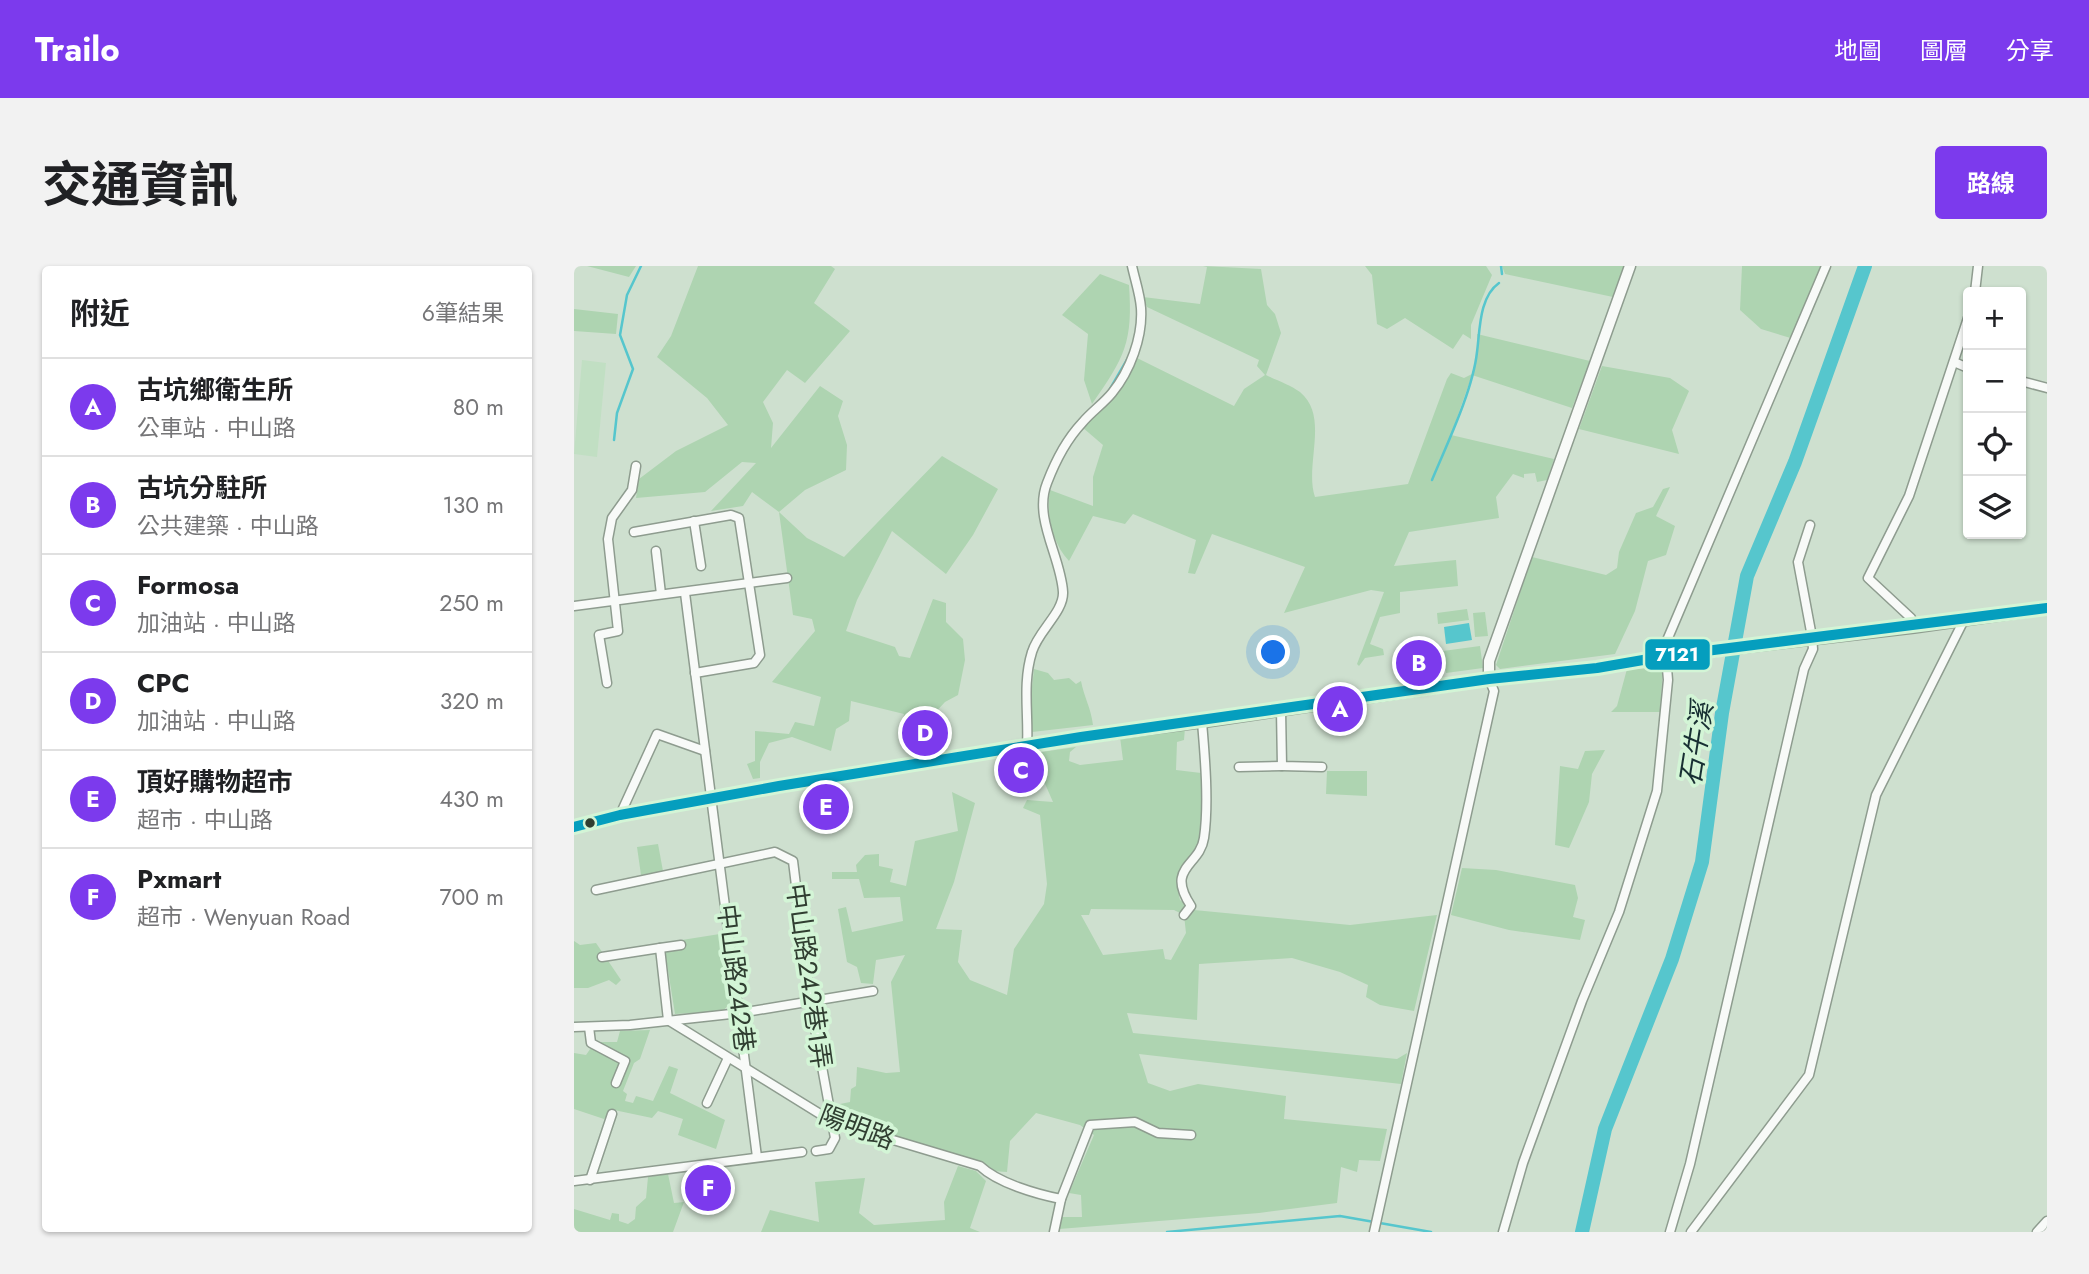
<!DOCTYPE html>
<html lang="zh-TW">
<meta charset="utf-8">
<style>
:root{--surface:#fff;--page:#f2f2f2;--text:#202124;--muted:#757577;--line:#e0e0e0;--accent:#7c3aed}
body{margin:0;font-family:Jost,"Noto Sans TC",sans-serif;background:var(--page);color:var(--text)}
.controls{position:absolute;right:21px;top:21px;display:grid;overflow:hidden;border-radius:7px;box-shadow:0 2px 5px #0004}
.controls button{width:63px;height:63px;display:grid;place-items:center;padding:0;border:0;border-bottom:2px solid var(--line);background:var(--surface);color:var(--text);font:35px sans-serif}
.you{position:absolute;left:700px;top:387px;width:24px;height:24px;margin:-18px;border:5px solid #fff;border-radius:50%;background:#1a73e8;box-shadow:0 0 0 10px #1a73e833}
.badge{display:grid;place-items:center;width:46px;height:46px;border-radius:50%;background:var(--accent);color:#fff;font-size:23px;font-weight:700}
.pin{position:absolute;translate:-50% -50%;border:4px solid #fff;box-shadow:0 2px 7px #0006}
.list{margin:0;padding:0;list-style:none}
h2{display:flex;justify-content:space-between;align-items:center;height:91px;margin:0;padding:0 28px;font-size:30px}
h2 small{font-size:23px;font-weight:400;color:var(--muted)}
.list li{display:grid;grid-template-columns:46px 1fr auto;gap:21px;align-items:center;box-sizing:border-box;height:98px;padding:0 28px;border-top:2px solid var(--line)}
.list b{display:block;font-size:26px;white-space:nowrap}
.list p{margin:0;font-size:23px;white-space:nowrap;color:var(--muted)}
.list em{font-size:23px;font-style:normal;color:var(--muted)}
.icon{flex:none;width:38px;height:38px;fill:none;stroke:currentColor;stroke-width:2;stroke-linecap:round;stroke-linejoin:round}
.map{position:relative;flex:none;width:1473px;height:966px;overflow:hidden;border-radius:7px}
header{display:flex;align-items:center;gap:42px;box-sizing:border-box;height:98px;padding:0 35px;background:var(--accent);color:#fff}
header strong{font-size:33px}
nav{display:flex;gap:38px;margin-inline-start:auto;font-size:24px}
.intro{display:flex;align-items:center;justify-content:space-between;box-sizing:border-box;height:168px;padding:0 42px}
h1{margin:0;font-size:49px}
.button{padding:18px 32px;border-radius:7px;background:var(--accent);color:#fff;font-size:24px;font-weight:700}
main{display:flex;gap:42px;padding:0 42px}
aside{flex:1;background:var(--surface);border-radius:7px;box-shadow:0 2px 5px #0004}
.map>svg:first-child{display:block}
.built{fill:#c1dfc3}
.green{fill:#aed4b1;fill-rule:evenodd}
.water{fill:#56c6cd}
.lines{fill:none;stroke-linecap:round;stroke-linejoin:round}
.stream{stroke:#56c6cd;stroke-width:2.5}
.river{stroke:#56c6cd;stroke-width:14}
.minor-casing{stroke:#8e9c8f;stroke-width:11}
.tertiary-casing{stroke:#8e9c8f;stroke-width:13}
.secondary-casing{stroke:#8e9c8f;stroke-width:14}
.minor{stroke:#f8faf8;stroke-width:8}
.tertiary{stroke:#f8faf8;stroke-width:10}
.secondary{stroke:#f8faf8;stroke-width:10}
.bus-1-casing{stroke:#d3f5d6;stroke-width:16}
.bus-1{stroke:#059ebe;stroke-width:10}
.bus-dot{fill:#303e31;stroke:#d3f5d6;stroke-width:2.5}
.labels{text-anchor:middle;stroke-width:7;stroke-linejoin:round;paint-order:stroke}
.street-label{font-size:26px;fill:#303e31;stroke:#d3f5d6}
.water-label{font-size:28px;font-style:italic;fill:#183033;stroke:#d3f5d6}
.line-badge{stroke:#d3f5d6;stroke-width:2.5}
.badge-label{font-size:19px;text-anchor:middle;font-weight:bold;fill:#fff}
</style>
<header>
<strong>Trailo</strong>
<nav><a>地圖</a><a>圖層</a><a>分享</a></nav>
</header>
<div class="intro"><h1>交通資訊</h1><a class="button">路線</a></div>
<main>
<aside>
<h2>附近<small>6筆結果</small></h2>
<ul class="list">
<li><span class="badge">A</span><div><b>古坑鄉衛生所</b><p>公車站 · 中山路</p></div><em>80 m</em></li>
<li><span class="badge">B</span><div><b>古坑分駐所</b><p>公共建築 · 中山路</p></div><em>130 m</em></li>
<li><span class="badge">C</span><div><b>Formosa</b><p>加油站 · 中山路</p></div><em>250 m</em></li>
<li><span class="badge">D</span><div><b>CPC</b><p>加油站 · 中山路</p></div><em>320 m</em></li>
<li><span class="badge">E</span><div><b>頂好購物超市</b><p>超市 · 中山路</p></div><em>430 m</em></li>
<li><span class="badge">F</span><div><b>Pxmart</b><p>超市 · Wenyuan Road</p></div><em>700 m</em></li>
</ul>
</aside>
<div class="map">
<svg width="1473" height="966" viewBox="0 0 1473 966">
<rect width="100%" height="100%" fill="#cee0cf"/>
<polygon class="built" points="8,94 32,97 23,191 0,188"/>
<g class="green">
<polygon points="13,0 62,0 55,11"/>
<polygon points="124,0 257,0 261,3 240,37 276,65 231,117 213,104 189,136 199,157 197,182 246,120 269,135 264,150 273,179 272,204 231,224 205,246 233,272 270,291 368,190 424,223 399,269 372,308 318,265 283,334 272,365 321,381 325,390 336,392 359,333 372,337 372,356 389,373 391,394 384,429 371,436 358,450 329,454 330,448 277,435 275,455 262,463 257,485 218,471 195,477 186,496 186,512 179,513 173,498 181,495 181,465 215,468 221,456 240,460 247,431 198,416 241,365 238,353 219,349 205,246 178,226 169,240 137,245 182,197 168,196 131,226 62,232 65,213 102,185 154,159 133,132 83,91 97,70"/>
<path d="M629,0l58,3 6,36 8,9 6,19 -15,42c10,5 25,10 34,17 30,25 4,73 15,105l93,-13 39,-105 4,-6 13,5 8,-4 6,-23 -1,-17 113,27 -18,47 -100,-33 -21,60 103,24 -7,21 -10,2 -2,-9 -11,1v4l-11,-4 -17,23 3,21 -90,14 -15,34 62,-6 2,26 -58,6v21l-20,4 -10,27 13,5 1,6 -19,3 -6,8 -2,-2 27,-72 -13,-2 -87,23 21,-46 -93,-33 -17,40 -7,-1 8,-33 -63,-26 -8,10 -32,-8 -24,45c-17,-18 -23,-47 -19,-71l43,16v-29l10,-32 -21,-18 51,-60 2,-10 99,49 10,-17 21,-14 -8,-9 2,-6 -112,-53 -4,-10 57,7 7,-37z"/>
<polygon points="791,0 912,0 918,9 897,59 897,73 889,68 879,83 831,52 813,63 803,58 798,9"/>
<polygon points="928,0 1050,0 1039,31 931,8"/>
<polygon points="1168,0 1248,0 1220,73 1187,63 1166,44"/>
<path d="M526,8l29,11c4,57 -4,72 -37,119l-8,-24 4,-46 -26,-19z"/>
<polygon points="0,43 44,48 42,68 0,65"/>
<polygon points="1028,100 1096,112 1115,125 1098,164 1105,188 1005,163"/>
<polygon points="1096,221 1082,250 1101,260 1092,289 1074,295 1061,345 1041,388 926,403 922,399 958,291 1032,309 1043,302 1045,286 1062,247 1079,241 1089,223"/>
<polygon points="893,343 895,354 864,358 863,347"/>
<polygon points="911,346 914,370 901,371 899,347"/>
<polygon points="906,380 909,402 872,407 869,385"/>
<polygon points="1089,402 1086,446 1037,446 1043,440 1053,403"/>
<path d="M460,403l14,4 6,7 15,-2 7,6 5,-3c3,16 10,27 12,44l-61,7 -1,-36z"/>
<path d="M611,462l-1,12 -7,2 -1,28 25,3c-1,17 4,52 -1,67 -10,26 -28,27 -20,60l14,10 156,15 87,-10 -23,96 -34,-6 -14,-8 2,-12 -28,-13 -48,-14 -93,6 -2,56 -70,-7 6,20 264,26 10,-6 -6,31 -262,-30 9,29 22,8 28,-7 88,12 -2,23 103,10 -7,32 -21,-1 -2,12 -16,-5 -4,36 -78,10 -200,16 2,-12h21l-1,-22 -12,-2 25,-58 -14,-10 -44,-12 -26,28 -3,31 -15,-1 -14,-10 -138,-41v-16l10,-2 1,-13 5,-3 1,-19 29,6 14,-1 -9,-90 14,-27 -29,5 -3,24 -12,-1 -4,-16 -10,-5 -9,-53 8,-2 6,25 51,-11 -3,-24 -36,1 -5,-19h-27v-7h25l-1,-7 9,-10 14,-1v12l14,3 -3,13 16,4 9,-45 43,-10 -6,-39 23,11 -21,79 -18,47 26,1 -4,32 12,18 37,15 7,-46 30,-45 3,-20 -7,-69 -17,-7 4,-8 26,2 -14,-32 2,-18 35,-5 -6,5 -1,9 11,4 43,-5 -3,-23zM517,643l83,1 10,5 2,18 -15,27 -6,-1 -2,-10 -60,6 -22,-40h8z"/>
<polygon points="1031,484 1018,508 1015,536 995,582 981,579 986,500 1004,503 1011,485"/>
<polygon points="753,505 793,505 793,530 752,528"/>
<polygon points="84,578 89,605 67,609 63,581"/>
<polygon points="888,602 922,604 1001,619 1004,632 999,651 1011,654 1006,674 935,664 877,649"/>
<polygon points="152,667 159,734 149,745 101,748 91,685 109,682 108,674"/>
<polygon points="0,675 6,679 22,677 47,714 42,719 35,714 14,722 0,722"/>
<polygon points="76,764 66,793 60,797 49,825 53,828 51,835 59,837 62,830 79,835 95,800 104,803 96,827 151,854 142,883 104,869 109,853 84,845 78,852 40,844 30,853 0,843 0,787 12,789 21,776 43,776 46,765"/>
<polygon points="384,900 402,905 412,915 396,962 406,966 187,966 196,944 245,956 241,916 291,912 285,947 300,959 371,954 370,936"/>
<polygon points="94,908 100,937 110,936 99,966 0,966 0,943 36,954 38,947 45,948 45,955 54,958 61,953 62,941 72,932 74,911"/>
</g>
<polygon class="water" points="895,357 898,374 872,378 870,361"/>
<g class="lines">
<g class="stream">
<polyline points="927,0 928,8"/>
<polyline points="536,123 554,92"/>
<polyline points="40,174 43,147 59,103 46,69 53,29 67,0"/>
<path d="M858,214c15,-36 41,-90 45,-128 3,-22 2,-55 22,-69"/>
<polyline points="469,219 474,206"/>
<polyline points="593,966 766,950 857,966"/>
</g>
<polyline class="river" points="1008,966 1031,863 1098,693 1128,596 1148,447 1173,310 1221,196 1291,0"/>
<defs>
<g id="minor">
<polyline points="1401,26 1404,0"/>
<polyline points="1380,96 1394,102"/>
<polyline points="1447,115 1473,122"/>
<polyline points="120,255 127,300"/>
<polyline points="60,266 157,249 165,252 186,389 180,397 121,407"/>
<polyline points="82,285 87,328"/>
<polyline points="111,327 183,891"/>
<polyline points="0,340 213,312"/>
<polyline points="1340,361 1337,352 1294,312 1335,230 1394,52"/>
<polyline points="33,417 25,369 44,365 34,273 38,252 58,224 62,200"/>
<polyline points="707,444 708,500 748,501"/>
<path d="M453,481c2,-32 -5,-63 5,-95 6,-21 32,-40 31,-60 -2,-35 -30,-74 -16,-109 8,-21 20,-44 35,-60 9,-11 21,-19 30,-30 18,-22 31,-56 29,-85 -1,-14 -6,-28 -9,-42"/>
<polyline points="665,501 708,500"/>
<polyline points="46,549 83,468 131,485"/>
<polyline points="22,624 201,586 219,595 236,735 261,872 255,883 242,885"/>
<path d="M610,649l7,-9c-26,-39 9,-40 13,-68 5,-34 1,-81 -2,-116"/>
<polyline points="86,682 107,679"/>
<path d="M28,691l58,-9 8,72 165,102 147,44c18,17 56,28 81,33"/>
<polyline points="0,761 56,759 166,747 299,725"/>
<polyline points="15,761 17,777 51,795 42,817"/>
<polyline points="133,837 154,792"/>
<polyline points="16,914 38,848"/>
<polyline points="0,915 228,886"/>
<polyline points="480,966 487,933 516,859 561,856 584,867 617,869"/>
<polyline points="800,966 920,425 915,413"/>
<polyline points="929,966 949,897 1008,735 1045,646 1083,525 1094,414 1091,379 1252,0"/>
<polyline points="1096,966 1116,898 1230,403 1239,383 1238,371 1224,296 1236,259"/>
<polyline points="1117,966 1235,809 1302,529 1391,352"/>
<polyline points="1463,966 1473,955"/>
</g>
<polyline id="tertiary" points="915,413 915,395 1056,0"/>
<polyline id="secondary" points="0,561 46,549 205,520 507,471 633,455 915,413 1023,402 1092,390 1340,361 1473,342"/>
</defs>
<use href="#minor" class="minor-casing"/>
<use href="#tertiary" class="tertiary-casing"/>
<use href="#secondary" class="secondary-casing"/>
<use href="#minor" class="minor"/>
<use href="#tertiary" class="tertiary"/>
<use href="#secondary" class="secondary"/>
<defs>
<polyline id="bus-1" points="0,561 46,549 205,520 507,471 915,413 1023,402 1092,390 1473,342"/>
</defs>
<use href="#bus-1" class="bus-1-casing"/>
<use href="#bus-1" class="bus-1"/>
</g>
<circle class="bus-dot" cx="16" cy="557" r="6"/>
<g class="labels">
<g class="street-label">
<text transform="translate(235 710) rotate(82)" y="9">中山路242巷1弄</text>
<text transform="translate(162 712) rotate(83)" y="9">中山路242巷</text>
<text transform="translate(283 861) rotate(21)" y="9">陽明路</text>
</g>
<g class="water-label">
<text transform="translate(1122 478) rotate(-81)" y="10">石牛溪</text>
</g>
</g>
<rect class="line-badge" x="1070" y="372" width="67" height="33" rx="7" fill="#059ebe"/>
<g class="badge-label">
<text x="1103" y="395">7121</text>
</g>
</svg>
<div class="controls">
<button>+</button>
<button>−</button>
<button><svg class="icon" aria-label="locate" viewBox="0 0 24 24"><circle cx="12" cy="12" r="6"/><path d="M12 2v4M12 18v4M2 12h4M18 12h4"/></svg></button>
<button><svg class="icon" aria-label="layers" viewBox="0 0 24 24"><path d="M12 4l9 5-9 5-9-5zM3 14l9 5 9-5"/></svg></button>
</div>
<div class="you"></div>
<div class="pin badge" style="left:766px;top:443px">A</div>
<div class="pin badge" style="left:845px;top:397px">B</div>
<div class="pin badge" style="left:447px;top:504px">C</div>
<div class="pin badge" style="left:351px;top:467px">D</div>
<div class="pin badge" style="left:252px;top:541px">E</div>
<div class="pin badge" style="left:134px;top:922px">F</div>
</div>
</main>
